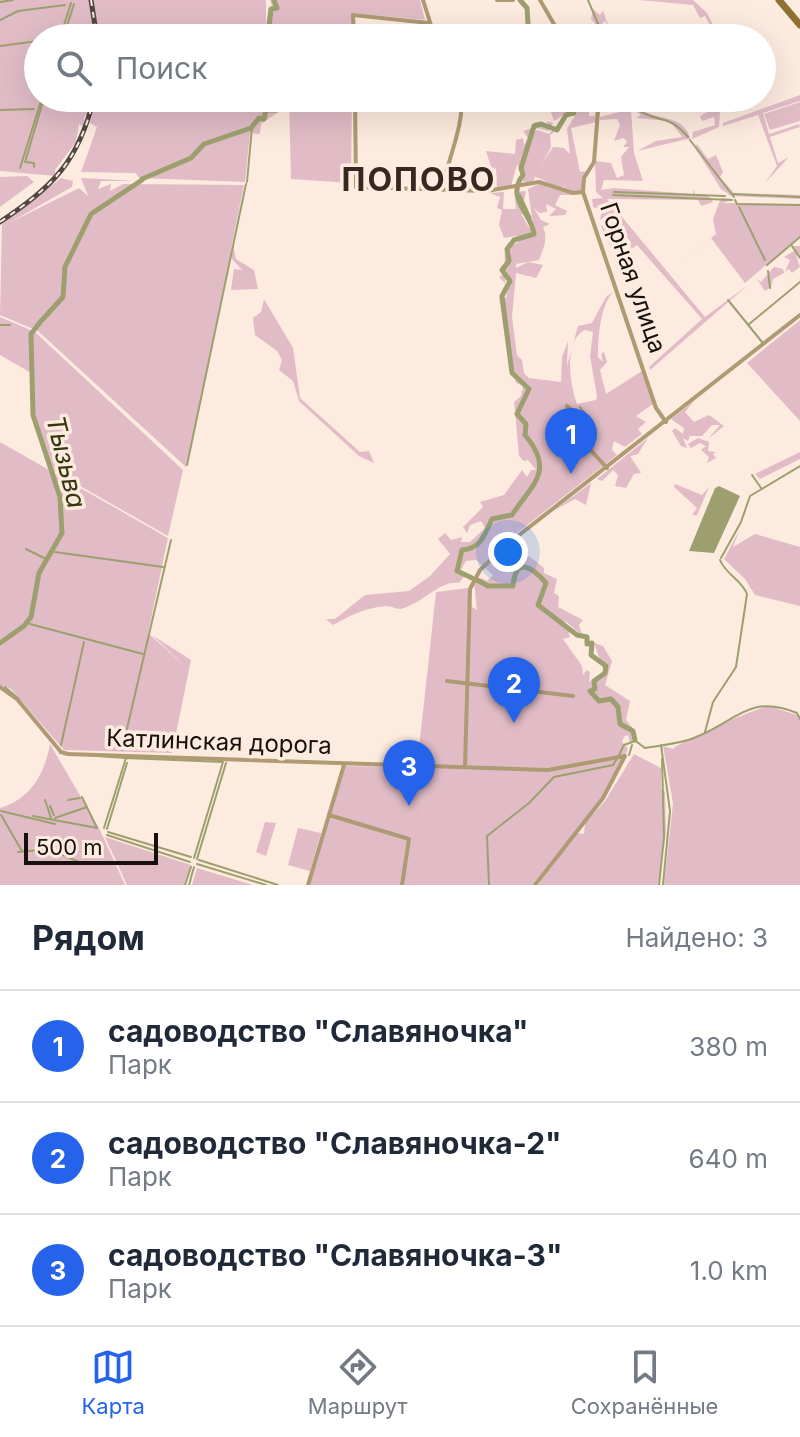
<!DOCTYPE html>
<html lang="ru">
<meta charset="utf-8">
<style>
:root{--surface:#fff;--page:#f2f2f3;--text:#1f2937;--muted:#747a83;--line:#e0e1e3;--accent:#2563eb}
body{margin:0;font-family:Inter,sans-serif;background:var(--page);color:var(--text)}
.scale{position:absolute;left:24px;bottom:20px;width:134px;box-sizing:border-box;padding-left:8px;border:4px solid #17110d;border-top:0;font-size:22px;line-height:28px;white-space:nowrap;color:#17110d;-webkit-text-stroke:6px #feebdf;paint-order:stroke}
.you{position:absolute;left:508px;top:552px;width:28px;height:28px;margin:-20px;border:6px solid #fff;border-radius:50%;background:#1a73e8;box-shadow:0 0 0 12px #1a73e833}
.badge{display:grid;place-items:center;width:52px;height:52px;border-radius:50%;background:var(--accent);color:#fff;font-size:26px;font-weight:700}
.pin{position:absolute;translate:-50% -66px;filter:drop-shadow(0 2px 4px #0008)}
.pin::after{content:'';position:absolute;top:42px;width:28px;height:24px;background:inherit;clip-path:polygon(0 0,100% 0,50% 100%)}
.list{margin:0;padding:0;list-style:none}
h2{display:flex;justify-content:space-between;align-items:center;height:104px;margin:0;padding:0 32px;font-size:34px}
h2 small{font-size:26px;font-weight:400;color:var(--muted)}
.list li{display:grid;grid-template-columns:52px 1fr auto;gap:24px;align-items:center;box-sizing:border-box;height:112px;padding:0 32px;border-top:2px solid var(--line)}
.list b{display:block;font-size:30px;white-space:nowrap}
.list p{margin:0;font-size:26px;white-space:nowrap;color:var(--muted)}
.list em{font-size:26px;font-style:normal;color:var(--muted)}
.icon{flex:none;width:44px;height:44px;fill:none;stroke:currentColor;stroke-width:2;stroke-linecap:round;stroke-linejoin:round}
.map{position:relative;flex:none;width:800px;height:885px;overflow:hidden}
.search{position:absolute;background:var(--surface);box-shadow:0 8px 32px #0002;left:24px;right:24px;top:24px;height:88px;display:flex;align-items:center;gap:20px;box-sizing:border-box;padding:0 28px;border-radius:44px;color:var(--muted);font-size:30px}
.sheet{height:440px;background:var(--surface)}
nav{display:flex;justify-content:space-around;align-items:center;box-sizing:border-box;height:112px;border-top:2px solid var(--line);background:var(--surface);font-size:22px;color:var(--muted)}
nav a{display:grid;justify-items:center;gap:4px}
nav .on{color:var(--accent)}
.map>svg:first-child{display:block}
.green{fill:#e1bcc7;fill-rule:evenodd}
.water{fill:#9da06e}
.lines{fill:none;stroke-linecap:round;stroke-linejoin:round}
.stream{stroke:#9da06e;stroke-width:2}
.river{stroke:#9da06e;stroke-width:5}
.street{stroke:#ae9a73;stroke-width:4}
.secondary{stroke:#8e7033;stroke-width:7}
.rail-casing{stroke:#514842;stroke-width:5}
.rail{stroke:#feebdf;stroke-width:2;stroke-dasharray:6;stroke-linecap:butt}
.labels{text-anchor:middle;stroke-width:7;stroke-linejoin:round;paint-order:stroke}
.street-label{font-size:24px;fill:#17110d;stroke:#feebdf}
.water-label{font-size:26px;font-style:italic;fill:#35370e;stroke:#feebdf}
.district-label{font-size:32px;font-weight:bold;letter-spacing:2px;fill:#36281f;stroke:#feebdf}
</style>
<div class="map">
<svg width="800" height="885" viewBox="0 0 800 885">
<rect width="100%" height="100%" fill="#feebdf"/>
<g class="green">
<polygon points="0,0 89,0 96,38 38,38 38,98 92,98 89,113 84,117 85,127 79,124 76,142 55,170 55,176 0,171"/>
<polygon points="92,0 266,0 266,25 269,8 273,10 270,0 420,0 425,20 352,13 352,26 288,31 294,38 99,38"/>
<polygon points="639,0 693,0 707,13 720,38 717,38 705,16 700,18 693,5"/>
<polygon points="593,9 600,15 603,11 609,27 605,21 601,25 606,38 599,37 598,27 591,19"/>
<polygon points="349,29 349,38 295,38 308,38 309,32"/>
<polygon points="800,95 800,101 763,113 769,134 799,124 800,127 770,137 778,163 789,157 765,183 777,166 758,115 723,126 723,123"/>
<polygon points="96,98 277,98 275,108 279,107 280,98 286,98 287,106 261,124 260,134 250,133 245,182 140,178 135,173 81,172 97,127 90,123"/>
<polygon points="289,98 352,98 351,183 291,179"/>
<polygon points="546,98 558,98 569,111 554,121"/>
<polygon points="574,98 578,98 581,108 589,108 589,116 595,116 597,105 596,122 571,128 580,172 586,171 582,191 568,192 563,186 562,189 534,176 553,147 564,148 570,154 567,129 577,112"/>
<path d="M631,98h6v6c13,20 48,6 54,37l-4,-2 -50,12 19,-10 26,-4 -12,-16 -34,-3 5,-3 -7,-5z"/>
<polygon points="721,98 719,127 692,139 693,132 715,125 714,117 702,121 700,116 714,108 720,111"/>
<polygon points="800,102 800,121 770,130 764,114"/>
<polygon points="631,109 634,153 643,181 604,180 601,190 614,188 693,194 694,189 695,194 708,195 713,202 701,206 698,200 607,199 705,317 748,285 650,370 649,367 702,319 637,245 630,250 631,242 622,232 610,241 612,250 601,226 610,219 607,215 600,220 602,210 593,207 592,199 603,198 596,192 595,161 611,163 617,178 624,175 621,157 629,147 623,147 627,142 624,138 614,141 620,125 617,119 600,120 600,117"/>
<polygon points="547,121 553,123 549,131 537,128 534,132 537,130 549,134 560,121 561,127 550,135 551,147 532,183 523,182 522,167 517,165 510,189 497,189 496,169 491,167 486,151 515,154 516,140 523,138 524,145 528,138 523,131 532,128 535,122 548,126"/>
<polygon points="697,144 708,159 716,155 723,172 720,177 734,193 800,195 800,199 731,196 721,189 695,148"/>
<polygon points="27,176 34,182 0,207 0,177"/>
<polygon points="61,178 73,181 72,187 9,223 79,188 88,196 81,178 137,181 101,181 98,189 111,184 110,191 123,184 244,185 230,254 233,245 236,259 254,270 258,289 231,290 234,269 242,270 231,258 186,467 38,331 0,315 2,224"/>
<path d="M539,184l33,11h-12l-5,10 12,6 -2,4 -16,1 7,-7 -10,-5 1,8 -8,1 -5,-5 7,12 9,4 -7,3c6,12 -1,24 -4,33l-23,4v4l12,-6 15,3 -7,13 -20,-5 -4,44 5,38 5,5 2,13 5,5 32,4 1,-25 6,-16 -1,25 11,-40 14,-3 14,-26 8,-6c-14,14 -16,46 -16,66l5,5 -2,-8 3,-2 3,10 -7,8 6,24 36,-23 11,33 -17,12 10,6 -8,7 4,5 -17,13 -11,-6 -2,9 5,5 -109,85 36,28v5l13,6 -3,14 5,3 -1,11 25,13 -4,5 3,10 -17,-14 5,16 -7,2 19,27 1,9 4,-5 3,2 -1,10 16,-8 -11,-31 9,3 9,15 -7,24 25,16 -4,19 9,11 1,8 -6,4 -2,-8 -4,2 -2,5 6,6c-14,46 -66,98 -95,137h-225l36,-119 73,1 19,-175 32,-4 4,19 5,3 -3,-27 7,-5 6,3 6,-6 -17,-15 -10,1 -5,9 4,5 -6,8c-18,-3 -33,17 -55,25 -6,3 -11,-2 -18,-2 -18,1 -38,10 -53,19l-7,-6h9l30,-24 44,-4 21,-15 20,-22 -12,-15 7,-6 6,7 11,-3 -1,5h9l15,-14 -4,-7 -11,4 -3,8 -4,-6 20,-20 -3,-5 24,-7 18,-25 5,7 4,-7h5l-8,-10 -4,1 -5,-5c-2,-19 -3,-36 -5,-54l7,-6 2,-10 -7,-3 -10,-38 -7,-48 7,1 4,-18 -4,-10 -1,13 -6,-6 5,-3 1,-26 14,-6 -2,-4 6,-3 -19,3 -5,-13 3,-15 -5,-2 3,-11 -10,-4 14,-1 -1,17h13l-1,-11 4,-1 -4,-5 11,-1 -3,15 5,9 -7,-1 9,15 3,-3 -5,-37zM585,330l8,2 -3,24 7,40 -1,4 -19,4c-7,-18 -14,-64 8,-74z"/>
<polygon points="721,198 733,199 723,203 800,204 800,236 745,283 711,238 671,271 716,234 713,219"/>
<polygon points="793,246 800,246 800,257 796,255 800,267 792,273 789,269 785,272 790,260 784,257 794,251"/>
<polygon points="774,267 783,269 784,273 773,279 771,287 765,291 756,278 761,282"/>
<polygon points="264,299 293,348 300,398 360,452 369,451 374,463 359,456 299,401 293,381 279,370 282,360 277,351 255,335 253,318 261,312"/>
<polygon points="0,317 35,332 183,470 168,536 52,470 34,416 33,374 0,355"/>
<polygon points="800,320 800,421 747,363"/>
<polygon points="694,401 685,412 694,422 709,415 724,426 708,439 720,425 712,425 702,436 690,436 688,441 683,438 687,448 681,446 672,431 675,428 683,434 684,428 671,419"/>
<polygon points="648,438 638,454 630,456 641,473 634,474 626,488 615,486 618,475 613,470 602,481 597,479"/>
<polygon points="698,438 709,442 708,451 716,452 713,454 716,458 707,463 709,457 701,450 706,446 700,443 691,448 688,444"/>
<polygon points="0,442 168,538 148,633 187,668 152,635 191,660 172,753 64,750 11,689 0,685"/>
<polygon points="800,452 800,459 760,479 755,474"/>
<polygon points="591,483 586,505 575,499 553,511"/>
<polygon points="675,484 702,495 709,487 697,515 692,515 697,508 674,487"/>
<polygon points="740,529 733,547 755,534 800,547 800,606 755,595 745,579 724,559"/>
<path d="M769,706l28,9 3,5v165h-136l9,-82 -10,-57 10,3c6,-7 83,-41 96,-43z"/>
<path d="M50,744l49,84 26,57h-125v-77c31,-9 45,-35 50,-64z"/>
<polygon points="634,754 661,768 661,789 665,792 666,833 658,885 538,885 577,833 584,834 585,823 605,801"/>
<polygon points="265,822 276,823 266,856 256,852"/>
<polygon points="298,828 321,833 310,871 288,865"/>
<polygon points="105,837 191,865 184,885 127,885"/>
<polygon points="197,868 253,885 192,885"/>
</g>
<polygon class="water" points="719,486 740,496 714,553 689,551 715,488"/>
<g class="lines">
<g class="stream">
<polyline points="588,0 604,38"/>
<polyline points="0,2 13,0"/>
<polyline points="0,20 18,11 65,5"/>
<polyline points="60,38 71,3"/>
<polyline points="63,38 74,4"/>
<polyline points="0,46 38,41"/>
<path d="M636,98l-1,10c21,16 32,4 53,29"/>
<polyline points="0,110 34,109"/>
<polyline points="690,140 734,197"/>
<polyline points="34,167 34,163 25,162 44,98"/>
<polyline points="20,168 42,98"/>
<polyline points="247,182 252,127"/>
<polyline points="614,192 725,196"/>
<polyline points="733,194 800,197"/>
<polyline points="613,195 732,200"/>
<polyline points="735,200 737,204 800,205"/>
<polyline points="739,207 765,260"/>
<polyline points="792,246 800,258"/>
<polyline points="767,265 800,237"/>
<polyline points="768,271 770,288"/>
<polyline points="728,300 762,342"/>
<polyline points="0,325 10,325"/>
<polyline points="748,325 800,282"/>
<polyline points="580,407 591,421"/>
<polyline points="187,465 246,184"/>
<polyline points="752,475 761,488"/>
<polyline points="26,549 46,559"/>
<polyline points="55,552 163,567"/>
<polyline points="721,558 741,522 750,496 800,466"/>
<polyline points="30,624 143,654"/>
<polyline points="5,687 19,699"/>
<path d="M705,732l8,-30 23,-35 11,-73c-6,-15 -21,-19 -27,-34"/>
<path d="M637,742l8,6c16,-3 34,-4 49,-10 42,-16 55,-45 103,-25l3,6"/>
<polyline points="61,745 84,642"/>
<polyline points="661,745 670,811 663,885"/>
<polyline points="122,750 171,540"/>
<polyline points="60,753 125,758"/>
<polyline points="619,755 624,745 635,741"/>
<polyline points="629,755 632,745"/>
<polyline points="45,800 51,818"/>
<polyline points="68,800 80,798"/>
<polyline points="50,806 54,815"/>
<polyline points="1,811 55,824"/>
<polyline points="1,815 22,851"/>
<polyline points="33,816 97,828 82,797"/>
<polyline points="55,818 87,807"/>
<polyline points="104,828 126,758 223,762 194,858"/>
<polyline points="107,829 127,763"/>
<polyline points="108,832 191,857"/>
<polyline points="107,835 190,862"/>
<polyline points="18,852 49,849 79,862"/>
<polyline points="197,859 226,763"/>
<polyline points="199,860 278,885"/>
<polyline points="197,864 266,885"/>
<polyline points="185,885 191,867"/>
<polyline points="189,885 194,867"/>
<polyline points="489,885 487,836 529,803 554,777 613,765 618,757"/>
<polyline points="659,885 664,837 662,759"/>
</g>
<g class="river">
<polyline points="274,0 277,8 271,9 269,27 274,38"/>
<polyline points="520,0 527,8 529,38"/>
<polyline points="142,179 191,158 204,144 251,128 259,118 264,119 266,110 277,110 283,98"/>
<polyline points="519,196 529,218"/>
<polyline points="43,319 63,297 65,267 91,214 142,180"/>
<path d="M472,578l-15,-7 5,-21c20,-2 22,-15 30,-31l20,-4c19,-30 44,-43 13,-80l1,-11 -9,-10 12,-25 -17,-16 -10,-77 8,-15 -8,-11 7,-9 -2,-12 7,-9 20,-6c-2,-20 -29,-36 -11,-59l-2,-7 13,-42 7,-2 16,6 9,-15 8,-2 -13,-15"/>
<path d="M477,580l11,6h25c3,-31 20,-18 33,-3l-8,22 39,30 10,2v7l5,-1 -1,12 15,11 -1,7 -11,8 1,8 -5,2 9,10 12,-2 7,8 2,17 13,7 2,9"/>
<polyline points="0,643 24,626 31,617 39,573 62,533 60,497 33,415 31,334 41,321"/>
</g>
<g class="street">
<polyline points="423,0 435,38"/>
<polyline points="497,0 513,0"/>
<polyline points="540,0 562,38"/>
<polyline points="354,38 353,15 429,23"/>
<polyline points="355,98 356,187 486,191 539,182 573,193 583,192"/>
<polyline points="599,98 594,162 584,178 583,192 656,408 666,422"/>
<path d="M442,189c4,-23 25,-73 18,-91"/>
<polyline points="567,406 572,410 576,434 607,468"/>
<polyline points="447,681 573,696"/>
<polyline points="0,687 17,699 61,752 68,754 548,770 625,756 603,798 535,885"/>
<polyline points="465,767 470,589 480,570 509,543 800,315"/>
<polyline points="329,815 409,839 402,885"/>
<polyline points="308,885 344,765"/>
</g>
<polyline class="secondary" points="779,0 800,25"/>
<defs>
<g id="rail">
<polyline points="91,0 97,38"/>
<path d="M0,222c53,-36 78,-59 94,-124"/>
</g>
</defs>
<use href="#rail" class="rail-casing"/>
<use href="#rail" class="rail"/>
</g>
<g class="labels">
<g class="street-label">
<text transform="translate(633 278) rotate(71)" y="8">Горная улица</text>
<text transform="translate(219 742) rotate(2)" y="8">Катлинская дорога</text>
</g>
<g class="water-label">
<text transform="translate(66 462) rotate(76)" y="9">Тызьва</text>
</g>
<g class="district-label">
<text x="419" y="191">ПОПОВО</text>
</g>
</g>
</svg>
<div class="scale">500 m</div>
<div class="you"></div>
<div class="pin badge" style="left:571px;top:474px">1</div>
<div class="pin badge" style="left:514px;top:723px">2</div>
<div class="pin badge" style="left:409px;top:806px">3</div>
<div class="search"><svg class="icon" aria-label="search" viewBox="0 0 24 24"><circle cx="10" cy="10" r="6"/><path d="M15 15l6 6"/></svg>Поиск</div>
</div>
<section class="sheet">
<h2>Рядом<small>Найдено: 3</small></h2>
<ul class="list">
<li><span class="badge">1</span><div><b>садоводство &quot;Славяночка&quot;</b><p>Парк</p></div><em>380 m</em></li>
<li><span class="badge">2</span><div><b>садоводство &quot;Славяночка-2&quot;</b><p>Парк</p></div><em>640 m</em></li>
<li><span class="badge">3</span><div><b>садоводство &quot;Славяночка-3&quot;</b><p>Парк</p></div><em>1.0 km</em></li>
</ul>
</section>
<nav>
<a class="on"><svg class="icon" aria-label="map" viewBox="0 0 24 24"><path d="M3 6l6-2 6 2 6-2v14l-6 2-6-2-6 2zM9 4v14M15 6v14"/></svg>Карта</a>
<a><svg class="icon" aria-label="directions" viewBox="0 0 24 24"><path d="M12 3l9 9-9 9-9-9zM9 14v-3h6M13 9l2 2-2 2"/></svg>Маршрут</a>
<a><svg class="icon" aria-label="saved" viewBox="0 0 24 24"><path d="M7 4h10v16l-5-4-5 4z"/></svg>Сохранённые</a>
</nav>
